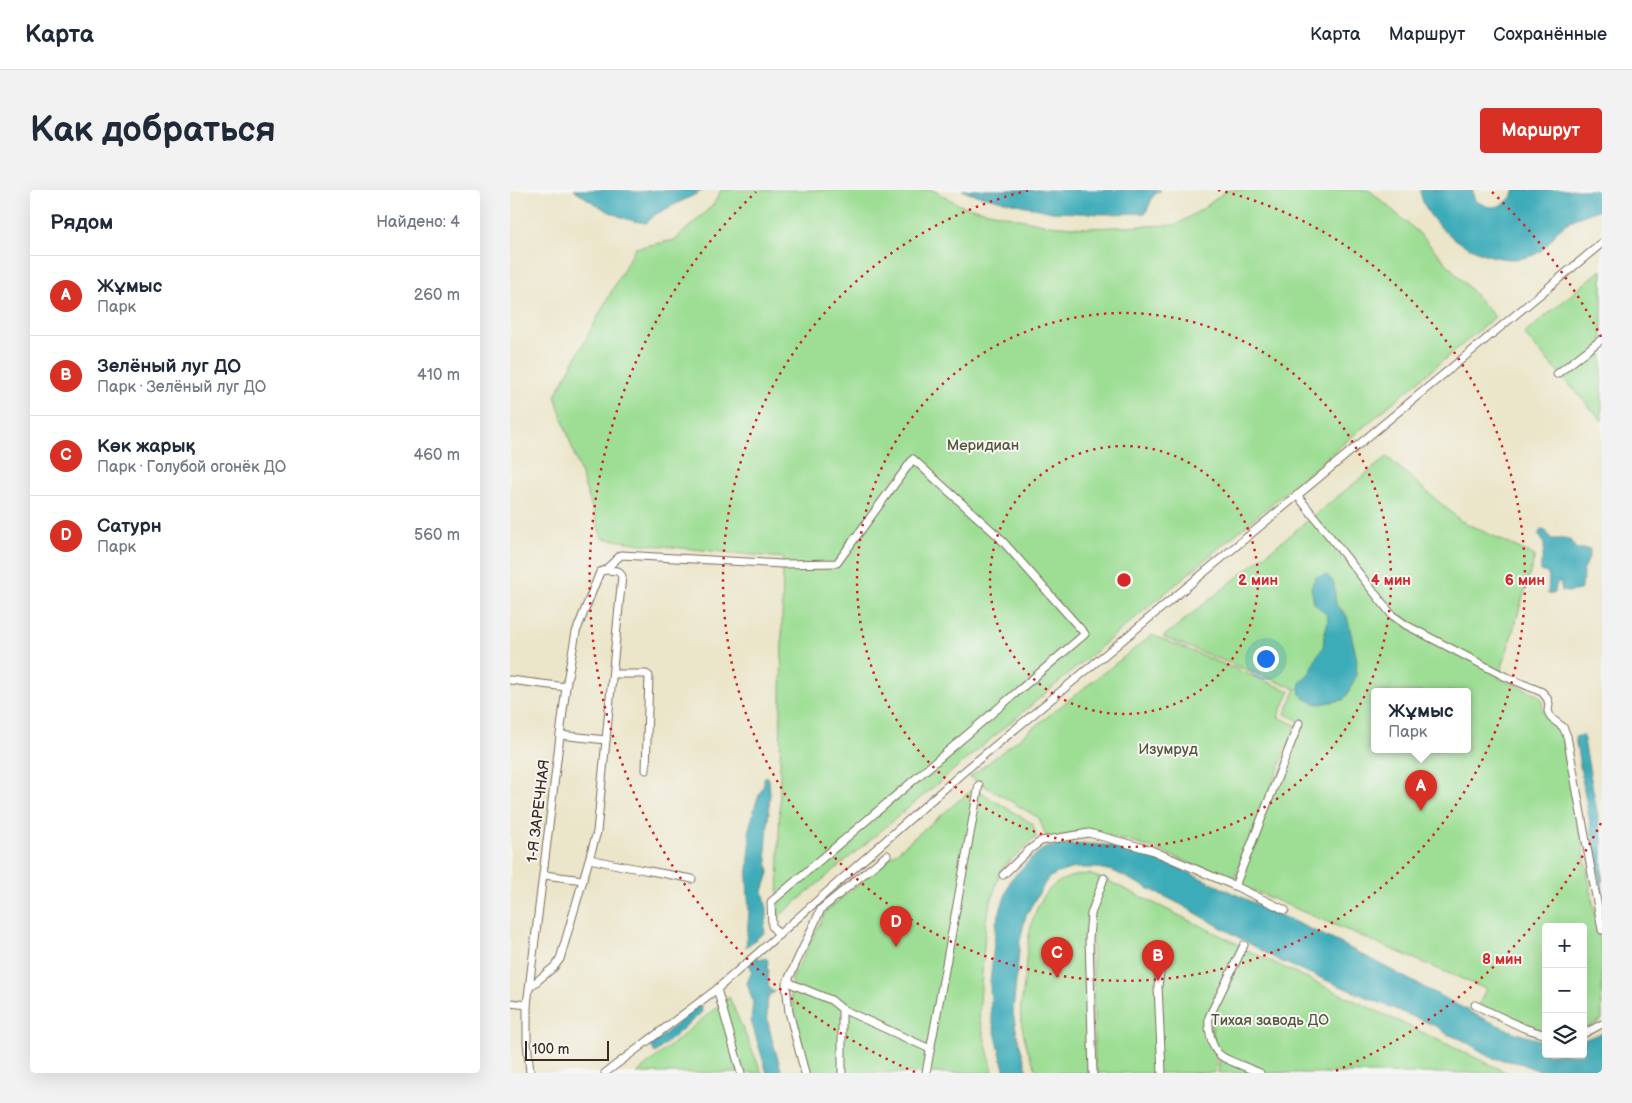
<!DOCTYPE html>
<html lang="ru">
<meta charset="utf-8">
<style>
:root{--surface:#fff;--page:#f2f2f3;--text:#1f2937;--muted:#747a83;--line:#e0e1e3;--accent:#d93025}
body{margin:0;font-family:"Balsamiq Sans",sans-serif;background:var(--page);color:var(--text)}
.controls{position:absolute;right:15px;bottom:15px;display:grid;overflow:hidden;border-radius:5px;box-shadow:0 5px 20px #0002}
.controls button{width:45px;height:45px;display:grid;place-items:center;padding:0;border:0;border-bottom:1px solid var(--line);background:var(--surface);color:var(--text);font:25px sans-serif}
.scale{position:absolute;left:15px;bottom:12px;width:84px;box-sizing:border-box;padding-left:5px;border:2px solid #3b2a1e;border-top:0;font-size:14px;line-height:18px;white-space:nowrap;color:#3b2a1e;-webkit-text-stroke:4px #f6f6f2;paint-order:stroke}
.you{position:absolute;left:755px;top:468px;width:18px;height:18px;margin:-12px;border:4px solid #fff;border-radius:50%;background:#1a73e8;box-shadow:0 0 0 8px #1a73e833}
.badge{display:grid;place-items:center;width:32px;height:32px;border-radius:50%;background:var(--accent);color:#fff;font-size:16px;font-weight:700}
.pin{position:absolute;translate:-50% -41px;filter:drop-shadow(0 1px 2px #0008)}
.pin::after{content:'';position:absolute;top:26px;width:18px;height:15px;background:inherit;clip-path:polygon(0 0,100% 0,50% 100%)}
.popup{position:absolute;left:861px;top:498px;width:100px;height:65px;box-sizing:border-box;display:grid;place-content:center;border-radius:5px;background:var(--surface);filter:drop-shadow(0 1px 4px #0005);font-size:16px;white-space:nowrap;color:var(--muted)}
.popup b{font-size:19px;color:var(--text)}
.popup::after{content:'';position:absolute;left:50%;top:100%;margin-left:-10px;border:10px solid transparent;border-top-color:var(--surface)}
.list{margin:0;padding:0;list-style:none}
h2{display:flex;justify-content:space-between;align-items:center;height:65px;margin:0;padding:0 20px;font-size:21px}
h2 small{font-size:16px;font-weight:400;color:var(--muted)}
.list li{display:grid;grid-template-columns:32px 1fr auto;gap:15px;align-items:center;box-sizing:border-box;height:80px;padding:0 20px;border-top:1px solid var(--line)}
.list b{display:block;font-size:19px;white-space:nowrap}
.list p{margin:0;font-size:16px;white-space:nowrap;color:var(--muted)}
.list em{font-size:16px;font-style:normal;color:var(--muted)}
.icon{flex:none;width:28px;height:28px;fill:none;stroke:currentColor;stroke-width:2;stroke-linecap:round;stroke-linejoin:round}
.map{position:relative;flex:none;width:1092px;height:883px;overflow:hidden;border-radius:5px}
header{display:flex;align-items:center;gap:30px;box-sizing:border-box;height:70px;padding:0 25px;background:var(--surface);border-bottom:1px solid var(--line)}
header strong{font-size:24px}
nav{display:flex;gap:28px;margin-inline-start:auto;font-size:18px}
.intro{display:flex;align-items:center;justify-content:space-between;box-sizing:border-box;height:120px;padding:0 30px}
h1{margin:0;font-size:35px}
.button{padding:12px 22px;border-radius:5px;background:var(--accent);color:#fff;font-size:18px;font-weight:700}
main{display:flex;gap:30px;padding:0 30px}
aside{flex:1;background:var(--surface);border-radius:5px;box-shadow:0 5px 20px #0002}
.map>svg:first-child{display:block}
.green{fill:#9dde94;stroke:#6c8459;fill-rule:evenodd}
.water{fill:#3cacb9;stroke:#3c6b6c}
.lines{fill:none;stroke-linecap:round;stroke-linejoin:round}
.minor-casing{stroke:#796b5a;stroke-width:9}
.minor{stroke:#fff;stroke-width:7}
.ring{fill:none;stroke:#d62828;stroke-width:2.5;stroke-dasharray:2.5 5}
.labels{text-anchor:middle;stroke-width:4;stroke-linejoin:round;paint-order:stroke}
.park-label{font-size:15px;fill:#54573c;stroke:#f6f6f2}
.street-label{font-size:15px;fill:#3b2a1e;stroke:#f6f6f2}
.centre{fill:#d62828;stroke:#f6f6f2;stroke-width:2.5}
.ring-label{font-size:15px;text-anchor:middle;font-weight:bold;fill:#d62828;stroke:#f6f6f2;stroke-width:4;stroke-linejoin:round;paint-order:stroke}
</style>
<header>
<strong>Карта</strong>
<nav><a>Карта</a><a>Маршрут</a><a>Сохранённые</a></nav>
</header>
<div class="intro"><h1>Как добраться</h1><a class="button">Маршрут</a></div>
<main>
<aside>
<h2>Рядом<small>Найдено: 4</small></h2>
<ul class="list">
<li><span class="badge">A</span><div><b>Жұмыс</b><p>Парк</p></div><em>260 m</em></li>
<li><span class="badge">B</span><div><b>Зелёный луг ДО</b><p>Парк · Зелёный луг ДО</p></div><em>410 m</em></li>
<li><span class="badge">C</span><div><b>Көк жарық</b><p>Парк · Голубой огонёк ДО</p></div><em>460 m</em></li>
<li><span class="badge">D</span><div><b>Сатурн</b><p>Парк</p></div><em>560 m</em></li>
</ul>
</aside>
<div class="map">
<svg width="1092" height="883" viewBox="0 0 1092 883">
<rect width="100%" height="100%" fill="#f6f6f2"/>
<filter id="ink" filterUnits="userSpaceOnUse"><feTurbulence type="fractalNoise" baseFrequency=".02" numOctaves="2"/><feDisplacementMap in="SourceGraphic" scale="10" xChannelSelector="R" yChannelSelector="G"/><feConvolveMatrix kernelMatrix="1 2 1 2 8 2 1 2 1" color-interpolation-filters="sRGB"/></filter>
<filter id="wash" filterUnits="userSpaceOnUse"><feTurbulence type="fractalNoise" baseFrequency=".0096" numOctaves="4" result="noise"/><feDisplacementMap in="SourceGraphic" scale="20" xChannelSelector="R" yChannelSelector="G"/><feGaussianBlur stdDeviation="1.12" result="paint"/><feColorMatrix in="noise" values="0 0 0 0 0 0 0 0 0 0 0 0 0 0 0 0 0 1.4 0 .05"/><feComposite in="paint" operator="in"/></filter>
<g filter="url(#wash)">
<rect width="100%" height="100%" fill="#ebe5c9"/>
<g class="green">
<polygon points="211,0 423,0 452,16 537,35 576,38 666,35 694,18 717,0 859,0 910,44 985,127 268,727 273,368 132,354 92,348 45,206 125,58 165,50 204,14"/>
<polygon points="1092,79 1092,231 1014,144"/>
<path d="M877,267l74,64 74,35 -36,122 38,16 5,5 1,12 7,12 10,9 3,8 39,212v68l-19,10v-103h-37v105l-22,-7 -45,-21 7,-15 -251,-106 66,-161 -16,-8 11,-25 -133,-52zM865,502h92v58h-92z"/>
<polygon points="642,445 780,501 768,527 786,535 723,691 643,658 579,641 537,649 529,628 460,587"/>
<polygon points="464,598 523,634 526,647 491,679 476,728 469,826 483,883 299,883 280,802 283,787 316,721"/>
<path d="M578,684l15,5 -14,36 3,158h-54c-9,-16 -15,-36 -17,-55 -2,-10 2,-23 3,-34 3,-31 3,-74 28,-97 10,-9 23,-12 36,-13z"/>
<polygon points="594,689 732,756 698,826 708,865 705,883 585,883 582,724"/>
<polygon points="735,759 998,883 708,883 710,868 705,853 701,828"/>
<polygon points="219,807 252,883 127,883"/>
</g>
<g class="water">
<path d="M64,0h53l9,2 20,-2h48l-48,24 -9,9c-27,-2 -51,-18 -73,-33z"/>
<polygon points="452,0 651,0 643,6 636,23 596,24 542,22 458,3"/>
<path d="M910,0h53v5l2,5c3,2 7,4 11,6 13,4 25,-5 29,-16h87v18c-12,6 -27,9 -38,17 -13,10 -15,25 -33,31 -39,14 -106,-24 -111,-66z"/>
<path d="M1031,340l5,1 5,8h16l4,2 5,8h14c0,8 -3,13 -6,20 -3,8 1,14 -4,21l-12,2 -6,-1 -2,-10 -3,2 -3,11h-6l1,-16 -2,-5 -6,-2c-2,-13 10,-25 -3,-36z"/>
<polygon points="817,385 824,393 826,414 837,426 847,470 846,486 837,505 833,510 810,514 804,513 794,508 790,504 789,498 790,493 801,481 807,466 813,458 814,446 818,431 817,425 804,413 801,397 806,387"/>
<polygon points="1073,545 1092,649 1092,703 1065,547"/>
<polygon points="257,586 259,589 260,603 256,663 259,683 253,701 257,719 257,728 254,737 255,742 236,757 239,722 237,690 240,657 239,639 247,610 254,594 254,588"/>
<polygon points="581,654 607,656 639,664 830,753 972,828 1006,843 1036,852 1036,864 1073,864 1073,850 1092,843 1092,877 1074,883 1051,883 1027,880 1010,873 982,868 953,850 937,844 928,837 770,771 670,714 603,681 587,678 564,678 548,683 538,688 516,725 510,751 503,822 507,845 518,883 495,883 481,825 480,793 486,733 501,689 525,665 535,658 552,655"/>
<path d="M247,766l2,3h5l2,-1 2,2 -1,10h2c-1,6 -1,13 0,19l6,3 -6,3c-7,22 7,55 13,78h-15l-16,-52 2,-19 -6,-19 5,-12 -3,-8z"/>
<polygon points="191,815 192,822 145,863 141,856 185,818"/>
</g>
</g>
<g filter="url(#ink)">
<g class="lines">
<defs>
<g id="minor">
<polyline points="1047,184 1092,149"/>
<polyline points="787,305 882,425 896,435 994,486 1032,502 1037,508 1039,514 1038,521 1041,528 1053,537 1057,546 1092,740"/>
<polyline points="103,484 136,484 139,486 136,580"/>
<polyline points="0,490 56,497"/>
<polyline points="50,545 96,550"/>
<polyline points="377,665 311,719 278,790 282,794 321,810 332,819 420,859"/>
<path d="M80,669c33,8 68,13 102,20"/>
<polyline points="34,685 73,690"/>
<polyline points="493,685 519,660 531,651 579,643 641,660 725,696 775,720"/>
<polyline points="725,696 789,533"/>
<path d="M734,755l-35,72c-1,11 2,31 11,38 5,5 32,14 40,18"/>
<polyline points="651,776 648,796 652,883"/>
<polyline points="279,791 276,794 279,822 295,883"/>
<polyline points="20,797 44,777 50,769 87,642 112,386 108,381 95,380"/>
<polyline points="207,799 231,883"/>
<polyline points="0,813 17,815"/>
<polyline points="965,815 1014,838 1036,845"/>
<polyline points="332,819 332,883"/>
<polyline points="1073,844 1092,834"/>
<polyline points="20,883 17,852 17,815 56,497 66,442 90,382 95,380 111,365 272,374 327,373 403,269 488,346 575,444 261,712 262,736 269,745"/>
<polyline points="95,883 207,799 451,584 1092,53"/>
<polyline points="416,883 469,595"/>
<polyline points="583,883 579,748 581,724 594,688"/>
</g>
</defs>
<use href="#minor" class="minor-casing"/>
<use href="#minor" class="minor"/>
</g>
</g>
<g class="ring">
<circle cx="614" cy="390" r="134"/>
<circle cx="614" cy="390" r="267"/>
<path d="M708 0A401 401 0 1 1 520 0"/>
<path d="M1091 633A535 535 0 0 1 823 882M405 882A535 535 0 0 1 246 2M982 2A535 535 0 0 1 1091 147"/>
</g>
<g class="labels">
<g class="park-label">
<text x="473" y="260">Меридиан</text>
<text x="658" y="564">Изумруд</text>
<text x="760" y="835">Тихая заводь ДО</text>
</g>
<g class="street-label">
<text transform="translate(28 621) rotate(-83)" y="5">1-Я ЗАРЕЧНАЯ</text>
</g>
</g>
<circle cx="614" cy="390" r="8" class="centre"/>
<g class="ring-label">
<text x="748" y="395">2 мин</text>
<text x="881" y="395">4 мин</text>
<text x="1015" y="395">6 мин</text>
<text x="992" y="774">8 мин</text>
</g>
</svg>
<div class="controls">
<button>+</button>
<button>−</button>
<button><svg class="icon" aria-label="layers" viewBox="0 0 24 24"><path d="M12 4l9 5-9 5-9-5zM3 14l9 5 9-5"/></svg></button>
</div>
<div class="scale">100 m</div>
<div class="you"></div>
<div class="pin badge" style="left:911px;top:621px">A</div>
<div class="popup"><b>Жұмыс</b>Парк</div>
<div class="pin badge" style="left:648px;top:791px">B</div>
<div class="pin badge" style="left:547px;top:788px">C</div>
<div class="pin badge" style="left:386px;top:757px">D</div>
</div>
</main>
